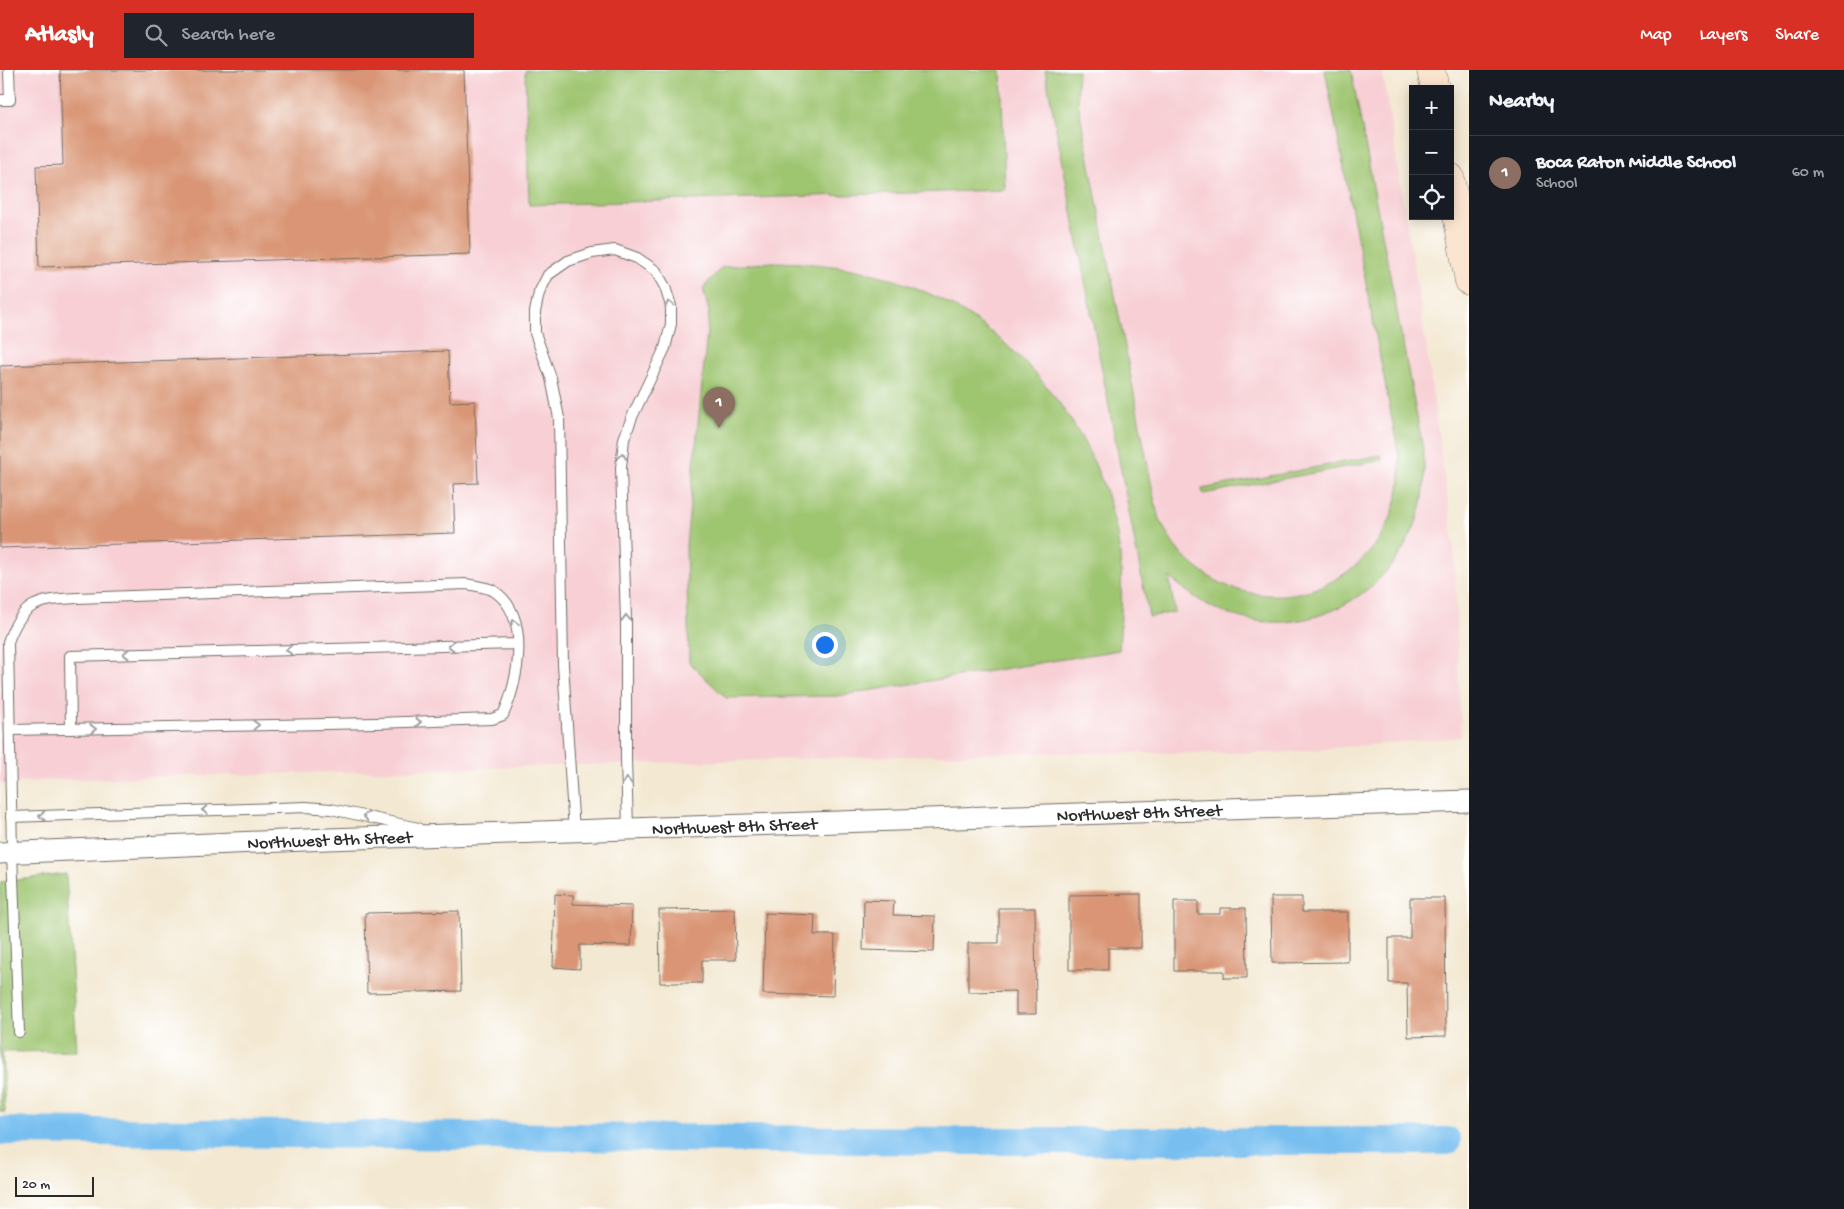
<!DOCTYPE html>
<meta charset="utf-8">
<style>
:root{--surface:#171b24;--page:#20242c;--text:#f1f3f6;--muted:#9ea1a6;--line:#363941;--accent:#d93025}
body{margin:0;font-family:"Gochi Hand",sans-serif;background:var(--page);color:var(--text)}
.controls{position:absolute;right:15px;top:15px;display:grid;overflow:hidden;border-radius:0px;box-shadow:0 2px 12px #0003}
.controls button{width:45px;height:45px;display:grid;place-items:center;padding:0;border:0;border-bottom:1px solid var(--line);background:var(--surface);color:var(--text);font:25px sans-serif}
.scale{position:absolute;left:15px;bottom:12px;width:79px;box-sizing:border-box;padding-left:5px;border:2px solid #2b2b2b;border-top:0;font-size:14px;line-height:18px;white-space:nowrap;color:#2b2b2b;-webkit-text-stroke:4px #fff;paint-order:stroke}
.you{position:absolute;left:824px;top:574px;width:18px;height:18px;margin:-12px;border:4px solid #fff;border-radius:50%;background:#1a73e8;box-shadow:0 0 0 8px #1a73e833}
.badge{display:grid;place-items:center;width:32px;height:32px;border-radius:50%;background:var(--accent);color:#fff;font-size:16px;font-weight:700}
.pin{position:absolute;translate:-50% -41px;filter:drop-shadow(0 1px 2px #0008)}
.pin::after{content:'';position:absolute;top:26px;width:18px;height:15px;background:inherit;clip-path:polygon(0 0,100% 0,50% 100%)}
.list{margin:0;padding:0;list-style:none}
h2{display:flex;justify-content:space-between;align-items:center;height:65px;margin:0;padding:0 20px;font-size:21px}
h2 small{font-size:16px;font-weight:400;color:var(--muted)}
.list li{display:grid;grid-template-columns:32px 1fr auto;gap:15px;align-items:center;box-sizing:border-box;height:75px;padding:0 20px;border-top:1px solid var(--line)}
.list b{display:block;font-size:19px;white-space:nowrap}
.list p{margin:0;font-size:16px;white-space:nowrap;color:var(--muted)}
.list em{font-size:16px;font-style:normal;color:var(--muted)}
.icon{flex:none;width:28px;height:28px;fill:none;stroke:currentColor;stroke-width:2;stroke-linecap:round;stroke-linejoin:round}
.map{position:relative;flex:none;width:1469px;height:1139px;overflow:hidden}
header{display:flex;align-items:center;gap:30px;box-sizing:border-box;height:70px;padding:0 25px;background:var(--accent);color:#fff}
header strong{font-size:24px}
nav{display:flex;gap:28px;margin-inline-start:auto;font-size:18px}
.search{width:350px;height:45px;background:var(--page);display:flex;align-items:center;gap:12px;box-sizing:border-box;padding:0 18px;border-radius:0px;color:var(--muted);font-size:19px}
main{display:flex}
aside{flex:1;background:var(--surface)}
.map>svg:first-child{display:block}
.built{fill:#f7cfd4}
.green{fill:#9ec570;stroke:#64784e}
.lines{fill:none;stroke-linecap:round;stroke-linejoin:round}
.canal{stroke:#78bff0;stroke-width:28}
.building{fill:#d99574}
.lane-casing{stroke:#716d65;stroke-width:12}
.street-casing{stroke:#716d65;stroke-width:23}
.secondary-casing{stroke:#716d65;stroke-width:29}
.lane{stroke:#fff;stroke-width:10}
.street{stroke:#fff;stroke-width:21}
.secondary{stroke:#fce5d0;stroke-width:28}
.oneway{stroke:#a0a0a0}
.labels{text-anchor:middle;stroke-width:4;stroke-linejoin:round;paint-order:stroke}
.street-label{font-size:18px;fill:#2b2b2b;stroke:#fff}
</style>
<header>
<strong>Atlasly</strong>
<div class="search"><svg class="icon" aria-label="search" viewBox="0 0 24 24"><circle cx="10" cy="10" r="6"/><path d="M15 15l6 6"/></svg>Search here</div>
<nav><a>Map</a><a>Layers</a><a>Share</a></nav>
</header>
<main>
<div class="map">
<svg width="1469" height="1139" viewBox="0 0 1469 1139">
<rect width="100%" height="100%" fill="#fff"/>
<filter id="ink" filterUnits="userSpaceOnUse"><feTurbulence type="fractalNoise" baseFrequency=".02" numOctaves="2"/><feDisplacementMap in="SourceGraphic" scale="10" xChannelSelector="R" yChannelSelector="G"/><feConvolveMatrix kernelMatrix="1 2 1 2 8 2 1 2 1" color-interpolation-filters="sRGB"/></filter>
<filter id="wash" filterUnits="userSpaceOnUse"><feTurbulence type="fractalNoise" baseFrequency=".0096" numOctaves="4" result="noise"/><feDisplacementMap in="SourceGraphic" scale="20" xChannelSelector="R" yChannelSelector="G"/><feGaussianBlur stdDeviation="1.12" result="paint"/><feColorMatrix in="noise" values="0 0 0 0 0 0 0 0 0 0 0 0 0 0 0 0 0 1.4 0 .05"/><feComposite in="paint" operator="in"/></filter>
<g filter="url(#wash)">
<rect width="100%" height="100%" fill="#f3e8d1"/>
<polygon class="built" points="0,0 1382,0 1421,240 1454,475 1461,667 1274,683 1008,683 53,710 0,714"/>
<g class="green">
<polygon points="525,0 1001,0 1005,120 529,135"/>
<path d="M1045,0h33l-1,18 2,20 77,400c4,12 9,24 16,34 9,14 23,25 36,34 75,47 173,4 190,-83 3,-12 2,-25 1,-37l-74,-386h26l72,379c2,23 3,46 -5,68 -27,80 -114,127 -195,95 -21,-8 -37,-21 -54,-35l6,35 -26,5z"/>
<path d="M772,192c51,1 96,6 144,26 105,42 193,154 204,268 3,31 1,63 -1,94l-282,46 -111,2 -37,-36 -3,-116 23,-234 -6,-24 19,-21z"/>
<polygon points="1381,385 1382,390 1203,424 1202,419"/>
<polygon points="66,804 77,981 2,982 5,1042 0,1042 0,812"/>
</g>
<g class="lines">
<polyline class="canal" points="0,1061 949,1071 1447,1071"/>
</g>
<g id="blocks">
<g class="building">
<polygon points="60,0 464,0 470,184 39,197 36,96 63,95"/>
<polygon points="448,281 450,332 475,331 478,413 453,414 455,463 0,478 0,296"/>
<polygon points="555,824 573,825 573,834 632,836 631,876 580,875 580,899 553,897"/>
<polygon points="1141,824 1141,878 1108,878 1108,900 1069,900 1069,825"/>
<polygon points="1271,827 1302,827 1302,842 1348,842 1348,892 1272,893"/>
<polygon points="1410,828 1445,828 1446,966 1408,967 1407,913 1389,913 1389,868 1410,868"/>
<polygon points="864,830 894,831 893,845 935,846 934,882 863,880"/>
<polygon points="1174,831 1198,831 1198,844 1220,844 1220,838 1246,838 1247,908 1224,908 1224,901 1174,901"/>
<polygon points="999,838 1035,838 1036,944 1016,944 1016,921 968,922 968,873 999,873"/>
<polygon points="735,839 736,890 702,890 702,913 660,913 659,840"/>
<polygon points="459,841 461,921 367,923 365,843"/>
<polygon points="765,843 815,845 814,865 835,865 833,926 763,924"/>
</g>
</g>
</g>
<g filter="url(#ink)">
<use href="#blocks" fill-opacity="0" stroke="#716d65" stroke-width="1"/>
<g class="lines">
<defs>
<g id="lane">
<polyline points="0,30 10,30 9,0"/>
<polyline points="71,659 70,586 518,574"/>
<path d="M10,660l366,-7 116,-4 11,-4c16,-34 28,-100 -9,-124 -7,-4 -19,-5 -27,-7l-390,14c-39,2 -55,4 -69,44l4,210 7,180"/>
<polyline points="11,747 306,737 331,739 418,758"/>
<polyline points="574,761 563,595 559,348 551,308 535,263 535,242 539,223 548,205 568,191 592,183 615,180 637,188 656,201 665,217 671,236 671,254 665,278 632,347 624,369 621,398 626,550 626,688 628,759"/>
</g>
<g id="street">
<path id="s1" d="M0,783l328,-14 1141,-38"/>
</g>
<g id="secondary">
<polyline points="1431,0 1435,19"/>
<polyline points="1450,107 1469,211"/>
</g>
</defs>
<use href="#lane" class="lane-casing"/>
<use href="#street" class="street-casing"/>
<use href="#secondary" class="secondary-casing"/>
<use href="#lane" class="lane"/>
<use href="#street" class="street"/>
<use href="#secondary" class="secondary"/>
</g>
<defs><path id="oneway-chevron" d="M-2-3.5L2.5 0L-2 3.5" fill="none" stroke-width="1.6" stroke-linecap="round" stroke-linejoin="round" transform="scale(1.25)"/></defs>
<g class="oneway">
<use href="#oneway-chevron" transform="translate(669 234) rotate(-103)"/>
<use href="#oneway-chevron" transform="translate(622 386) rotate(-85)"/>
<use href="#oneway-chevron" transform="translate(626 548) rotate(-91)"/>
<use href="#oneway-chevron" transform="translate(514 553) rotate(-106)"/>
<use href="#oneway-chevron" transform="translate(451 576) rotate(179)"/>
<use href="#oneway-chevron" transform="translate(289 580) rotate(179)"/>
<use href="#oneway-chevron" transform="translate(126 584) rotate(179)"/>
<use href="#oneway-chevron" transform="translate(418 652) rotate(-2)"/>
<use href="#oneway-chevron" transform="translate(256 655) rotate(-1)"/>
<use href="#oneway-chevron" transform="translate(93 659) rotate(-1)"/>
<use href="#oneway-chevron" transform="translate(627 711) rotate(-92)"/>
<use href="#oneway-chevron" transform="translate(205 740) rotate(178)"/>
<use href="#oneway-chevron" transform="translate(42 746) rotate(178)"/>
<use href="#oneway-chevron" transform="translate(366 746) rotate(-167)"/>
</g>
</g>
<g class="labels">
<g class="street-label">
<text dy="6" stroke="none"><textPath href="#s1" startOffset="1140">Northwest 8th Street</textPath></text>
<text dy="6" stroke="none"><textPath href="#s1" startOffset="735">Northwest 8th Street</textPath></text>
<text dy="6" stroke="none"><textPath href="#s1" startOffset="330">Northwest 8th Street</textPath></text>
</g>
</g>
</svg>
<div class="controls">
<button>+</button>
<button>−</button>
<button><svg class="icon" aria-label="locate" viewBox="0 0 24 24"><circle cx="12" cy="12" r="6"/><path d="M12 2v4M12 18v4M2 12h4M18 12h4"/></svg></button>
</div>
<div class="scale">20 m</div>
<div class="you"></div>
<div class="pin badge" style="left:719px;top:358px;background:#8d6e63">1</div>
</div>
<aside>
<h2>Nearby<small></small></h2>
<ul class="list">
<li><span class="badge" style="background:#8d6e63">1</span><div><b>Boca Raton Middle School</b><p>School</p></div><em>60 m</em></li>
</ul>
</aside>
</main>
